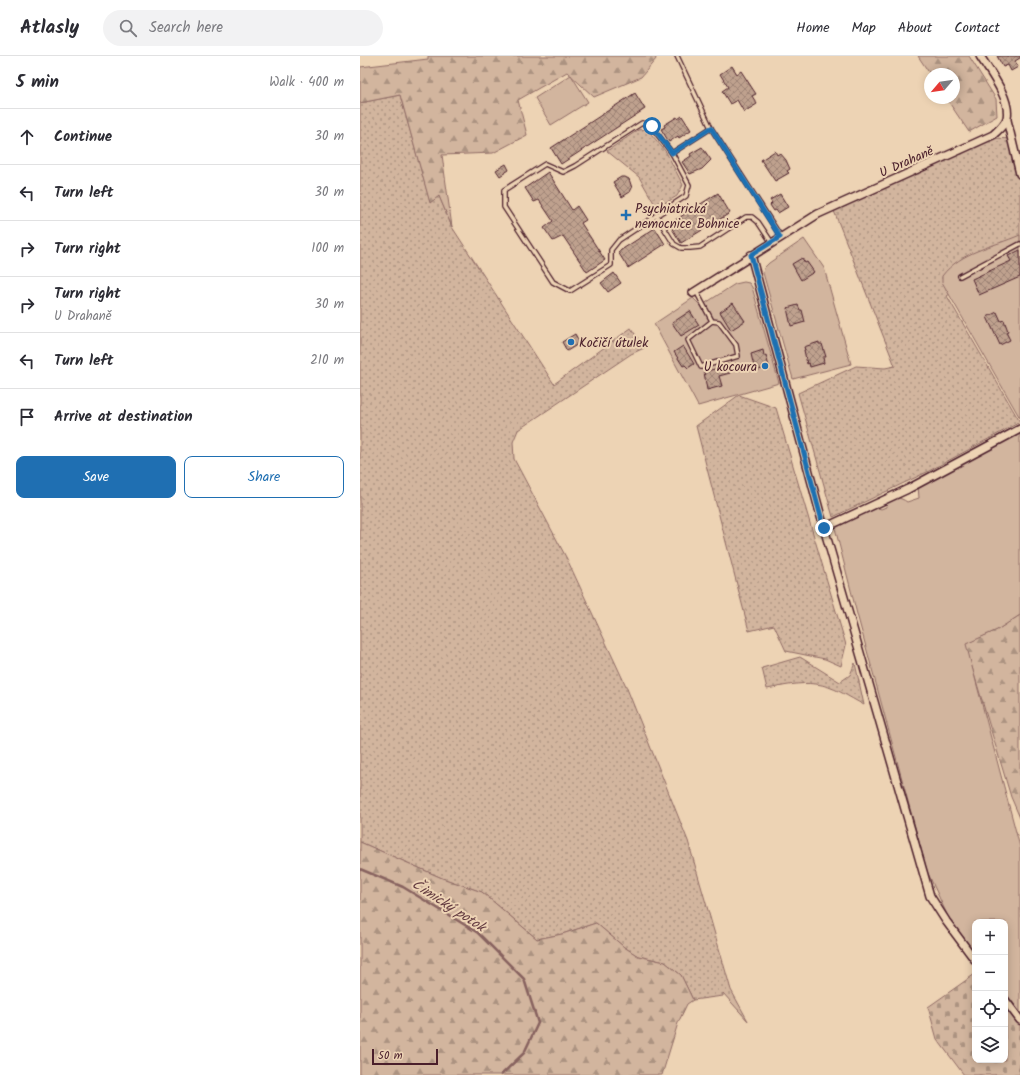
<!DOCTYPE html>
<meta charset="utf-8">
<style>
:root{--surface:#fff;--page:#f2f2f3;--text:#2b2b33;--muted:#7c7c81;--line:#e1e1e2;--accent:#1f6fb2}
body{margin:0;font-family:Kalam,sans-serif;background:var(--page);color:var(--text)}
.controls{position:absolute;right:12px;bottom:12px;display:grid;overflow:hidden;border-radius:8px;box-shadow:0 2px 10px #0003}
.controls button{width:36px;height:36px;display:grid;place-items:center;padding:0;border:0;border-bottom:1px solid var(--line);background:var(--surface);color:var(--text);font:20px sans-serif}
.compass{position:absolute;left:564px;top:12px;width:36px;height:36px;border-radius:50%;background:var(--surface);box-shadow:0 2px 10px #0003;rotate:241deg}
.scale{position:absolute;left:12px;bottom:10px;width:66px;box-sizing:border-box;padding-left:4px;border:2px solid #4a1f2b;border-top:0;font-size:11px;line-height:14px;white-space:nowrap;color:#4a1f2b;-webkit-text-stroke:3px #edd3b4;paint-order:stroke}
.stop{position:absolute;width:12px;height:12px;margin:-9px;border:3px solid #1f6fb2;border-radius:50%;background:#fff}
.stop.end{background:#1f6fb2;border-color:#fff;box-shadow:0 1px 4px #0008}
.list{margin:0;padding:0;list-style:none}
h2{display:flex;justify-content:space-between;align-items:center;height:52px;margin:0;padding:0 16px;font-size:17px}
h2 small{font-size:13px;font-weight:400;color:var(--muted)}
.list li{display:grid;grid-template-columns:26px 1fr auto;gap:12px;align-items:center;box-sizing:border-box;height:56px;padding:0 16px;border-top:1px solid var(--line)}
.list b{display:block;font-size:15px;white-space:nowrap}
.list p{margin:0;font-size:13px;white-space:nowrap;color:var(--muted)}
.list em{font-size:13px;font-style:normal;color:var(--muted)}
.actions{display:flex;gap:8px;padding:12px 16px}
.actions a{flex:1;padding:9px 0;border:1px solid var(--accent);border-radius:8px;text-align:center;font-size:14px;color:var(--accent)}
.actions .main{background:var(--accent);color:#fff}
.icon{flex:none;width:22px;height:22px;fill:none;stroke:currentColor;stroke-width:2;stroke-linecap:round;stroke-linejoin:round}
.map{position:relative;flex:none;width:660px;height:1019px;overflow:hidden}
header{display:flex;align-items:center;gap:24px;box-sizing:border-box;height:56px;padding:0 20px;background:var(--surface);border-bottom:1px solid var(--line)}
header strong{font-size:19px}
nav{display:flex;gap:22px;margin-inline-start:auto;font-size:14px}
.search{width:280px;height:36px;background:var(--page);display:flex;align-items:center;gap:10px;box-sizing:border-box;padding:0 14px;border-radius:22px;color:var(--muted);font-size:15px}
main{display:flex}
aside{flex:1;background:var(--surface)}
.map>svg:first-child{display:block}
.grass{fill:url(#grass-dots);stroke:#8e6a64}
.forest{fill:url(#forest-firs);stroke:#8e6a64}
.cemetery{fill:url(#cemetery-stones);stroke:#8e6a64}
.green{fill:#d2b59e;stroke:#8e6a64}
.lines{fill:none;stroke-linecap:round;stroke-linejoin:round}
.stream{stroke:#87625e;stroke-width:2.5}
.building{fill:url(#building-cross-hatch);stroke:#4a1f2b}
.lane-casing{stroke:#4a1f2b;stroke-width:6}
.street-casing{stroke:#4a1f2b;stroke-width:10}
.lane{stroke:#edd3b4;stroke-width:3.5}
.street{stroke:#edd3b4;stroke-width:7}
.route{stroke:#1f6fb2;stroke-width:5}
.poi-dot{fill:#1f6fb2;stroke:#edd3b4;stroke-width:1.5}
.labels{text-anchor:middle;stroke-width:4;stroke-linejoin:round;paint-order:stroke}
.street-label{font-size:13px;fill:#4a1f2b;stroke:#edd3b4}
.poi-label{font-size:13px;fill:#4a1f2b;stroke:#edd3b4;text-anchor:start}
.water-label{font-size:14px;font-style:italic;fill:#633b40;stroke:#edd3b4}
</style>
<header>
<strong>Atlasly</strong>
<div class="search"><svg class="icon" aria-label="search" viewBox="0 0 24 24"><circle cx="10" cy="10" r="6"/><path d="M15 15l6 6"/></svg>Search here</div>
<nav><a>Home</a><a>Map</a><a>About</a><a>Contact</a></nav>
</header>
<main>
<aside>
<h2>5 min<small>Walk · 400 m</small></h2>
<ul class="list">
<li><svg class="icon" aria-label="ahead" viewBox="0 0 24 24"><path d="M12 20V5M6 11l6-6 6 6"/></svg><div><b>Continue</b></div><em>30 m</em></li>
<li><svg class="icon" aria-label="left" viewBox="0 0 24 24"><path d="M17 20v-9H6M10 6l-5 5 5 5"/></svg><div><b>Turn left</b></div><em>30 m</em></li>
<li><svg class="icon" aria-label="right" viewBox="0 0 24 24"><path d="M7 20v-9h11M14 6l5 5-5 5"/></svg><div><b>Turn right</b></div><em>100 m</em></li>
<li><svg class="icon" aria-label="right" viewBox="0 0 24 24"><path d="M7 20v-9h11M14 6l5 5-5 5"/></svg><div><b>Turn right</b><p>U Drahaně</p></div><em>30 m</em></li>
<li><svg class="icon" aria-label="left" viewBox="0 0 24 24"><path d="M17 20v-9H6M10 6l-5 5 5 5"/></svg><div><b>Turn left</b></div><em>210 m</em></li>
<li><svg class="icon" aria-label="arrive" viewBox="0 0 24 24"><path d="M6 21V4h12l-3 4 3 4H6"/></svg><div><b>Arrive at destination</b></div></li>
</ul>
<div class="actions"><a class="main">Save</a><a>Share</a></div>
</aside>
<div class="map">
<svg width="660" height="1019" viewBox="0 0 660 1019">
<defs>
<pattern id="grass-dots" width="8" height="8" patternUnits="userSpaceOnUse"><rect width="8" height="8" fill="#d2b59e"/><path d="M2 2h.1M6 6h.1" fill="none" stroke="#ac9381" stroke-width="1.8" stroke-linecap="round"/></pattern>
<pattern id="forest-firs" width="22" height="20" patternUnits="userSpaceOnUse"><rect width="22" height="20" fill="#d2b59e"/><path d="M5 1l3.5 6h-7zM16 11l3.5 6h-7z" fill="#ac9381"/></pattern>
<pattern id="cemetery-stones" width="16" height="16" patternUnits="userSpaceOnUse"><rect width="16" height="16" fill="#d2b59e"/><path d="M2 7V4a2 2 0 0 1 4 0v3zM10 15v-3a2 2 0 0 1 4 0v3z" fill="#ac9381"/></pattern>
<pattern id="building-cross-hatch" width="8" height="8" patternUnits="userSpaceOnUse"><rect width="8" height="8" fill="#bfa18e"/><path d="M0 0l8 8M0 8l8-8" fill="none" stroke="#9d8374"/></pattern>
</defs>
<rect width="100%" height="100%" fill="#edd3b4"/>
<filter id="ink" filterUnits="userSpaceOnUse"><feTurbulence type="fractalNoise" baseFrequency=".025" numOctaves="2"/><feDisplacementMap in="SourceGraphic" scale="8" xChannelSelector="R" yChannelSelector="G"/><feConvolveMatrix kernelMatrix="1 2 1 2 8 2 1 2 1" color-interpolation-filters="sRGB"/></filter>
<g filter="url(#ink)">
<g class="grass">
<polygon points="40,39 70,146 79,140 92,171 194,328 271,272 284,292 271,298 158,374 153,386 154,403 207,503 266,630 328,785 371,934 388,965 363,937 363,940 333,944 321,919 305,906 278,900 264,891 236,867 202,878 177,883 122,836 82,822 0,786 0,47"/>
<polygon points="287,73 306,96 323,129 317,140 297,152 279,121 247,95 278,74"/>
<polygon points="634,82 652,83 660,114 660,191 641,202 587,240 660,366 569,415 473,461 438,337 496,310 525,312 535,310 474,155"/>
<polygon points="379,339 416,352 486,589 481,610 465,603 426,595 414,569 389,575 336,370"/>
<path d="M440,601l40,25 10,-7 5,-12 9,42c-15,-8 -31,-19 -48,-21 -17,-2 -33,2 -49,5l-5,-21z"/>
</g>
<g class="forest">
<polygon points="68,0 295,0 296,3 281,21 234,41 207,16 158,44 167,79 133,97 82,99 92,171 79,140 70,147 40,39 0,47 0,11 68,3"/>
<polygon points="558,0 609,0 636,43 637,60 609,76 586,42 594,42 594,18 570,18"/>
<polygon points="660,559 660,762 651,741 605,588 637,574"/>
<polygon points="0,786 82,822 122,836 177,883 202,878 236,867 264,891 278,900 305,906 321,919 333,944 327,948 318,967 302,1019 0,1019"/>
</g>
<polygon class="cemetery" points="615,918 615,1004 645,1004 645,951 660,970 660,1019 604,1019 577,983 568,951"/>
<g class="green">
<polygon points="211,19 228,46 191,69 175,42"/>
<path d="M660,179v183l-78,-136v-6c19,-25 51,-29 78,-41z"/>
<polygon points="444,183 464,212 491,308 433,323 403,217 404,212 409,207"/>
<polygon points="384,226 389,227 392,231 419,327 338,350 294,268 333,242 341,250 375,228"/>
<path d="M660,376v183l-23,15 -31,14 54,203v165l-15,-20v-70h-30v31l-25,-32 -23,-50 -70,-257 -22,-86 41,-21 5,2 5,-2 1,-6c8,-4 13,-4 20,1l12,-4 -1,-12z"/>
</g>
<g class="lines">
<polyline class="stream" points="0,813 43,831 118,877 164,923 178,967 164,997 141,1019"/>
</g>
<g class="building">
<polygon points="637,0 660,0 660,2 655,5 658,11 651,15 648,9 643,11"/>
<polygon points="372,10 377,18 381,15 396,38 392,40 397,48 384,56 377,44 370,48 362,35 368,31 360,18"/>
<polygon points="275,37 285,53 201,108 191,92"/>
<polygon points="322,60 331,74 319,82 318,80 309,86 301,73 305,71 304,69 317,61 318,63"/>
<polygon points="342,91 351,104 342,113 330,118 322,106 331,100 330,98"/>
<polygon points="415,95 417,99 420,97 426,104 430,113 427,115 429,117 415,125 401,104"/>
<polygon points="146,108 149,114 140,120 136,114"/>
<polygon points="188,116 212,154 217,150 226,164 221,167 245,204 227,216 203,180 193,185 184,172 193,165 179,144 174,146 165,132"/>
<polygon points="261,121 265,121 269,123 272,132 270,136 262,141 253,126"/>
<polygon points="358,137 370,157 321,187 309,168"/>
<polygon points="420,138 428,151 418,157 416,154 414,155 410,149 412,147 410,144"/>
<polygon points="295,172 305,188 268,212 258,196"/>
<polygon points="660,194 660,221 619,239 612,223 651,205 648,200"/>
<polygon points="442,202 445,207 447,206 454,216 441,224 432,208"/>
<polygon points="254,217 261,227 248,236 241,227"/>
<polygon points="373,247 385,265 371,274 360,256"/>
<polygon points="438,249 440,254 442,254 445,266 431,270 427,252"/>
<polygon points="330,255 339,269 321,280 312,267"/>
<polygon points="637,256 641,265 644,264 648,275 646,276 650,284 640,289 627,261"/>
<polygon points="215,278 220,287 207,295 202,286"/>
<polygon points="459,286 459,288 462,288 466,301 463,301 464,307 450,311 449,307 447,308 444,294 445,294 444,291"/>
<polygon points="323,290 334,308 328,312 325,309 323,310 314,296"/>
<polygon points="403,294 404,300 406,299 409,311 395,315 391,298"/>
<polygon points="368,309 370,317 359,320 362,330 347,334 344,316"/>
</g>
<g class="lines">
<defs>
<g id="lane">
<polyline points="317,0 351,72 421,181"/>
<polygon points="282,67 291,70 312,97 329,129 326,140 259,184 251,194 251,209 210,235 193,226 144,151 144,134 185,108 203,116 215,110"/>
<polyline points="312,97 351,72"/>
<polyline points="296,159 314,188 321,192 330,192 340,191 386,161 392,161 398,166 412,187"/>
<polyline points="600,220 660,188"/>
<polyline points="336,235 352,265 328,284 341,311 378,300 376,289 359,266 352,265"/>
</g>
<g id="street">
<polyline points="647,64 660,118"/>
<polyline points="391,199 464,472 570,840 586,865 615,904"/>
<path d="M333,237l125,-79 175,-79c5,-5 12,-10 14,-17 4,-19 -17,-46 -27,-62"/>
<polyline points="464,472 548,433 660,373"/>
<polyline points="645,944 660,964"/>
</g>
</defs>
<use href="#lane" class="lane-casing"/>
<use href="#street" class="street-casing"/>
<use href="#lane" class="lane"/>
<use href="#street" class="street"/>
</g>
</g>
<g class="lines" filter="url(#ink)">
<polyline class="route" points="292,70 312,97 351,72 420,181 391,199 464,472"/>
</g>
<g class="poi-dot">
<path d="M264 153h4v4h4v4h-4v4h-4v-4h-4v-4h4z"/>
<circle cx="211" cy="286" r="4"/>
<circle cx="405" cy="310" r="4"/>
</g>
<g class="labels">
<g class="street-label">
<text transform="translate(546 105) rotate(-24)" y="5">U Drahaně</text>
</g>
<g class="poi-label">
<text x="275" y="157">Psychiatrická<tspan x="275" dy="15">nemocnice Bohnice</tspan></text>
<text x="219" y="291">Kočičí útulek</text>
<text x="397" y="315" text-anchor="end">U kocoura</text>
</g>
<g class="water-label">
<text transform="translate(89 849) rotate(33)" y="5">Čimický potok</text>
</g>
</g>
</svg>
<div class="controls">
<button>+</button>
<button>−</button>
<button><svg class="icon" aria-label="locate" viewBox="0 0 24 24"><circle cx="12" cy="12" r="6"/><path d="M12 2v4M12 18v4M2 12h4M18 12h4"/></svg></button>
<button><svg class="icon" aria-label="layers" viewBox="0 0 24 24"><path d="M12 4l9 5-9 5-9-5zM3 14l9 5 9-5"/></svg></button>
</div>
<svg class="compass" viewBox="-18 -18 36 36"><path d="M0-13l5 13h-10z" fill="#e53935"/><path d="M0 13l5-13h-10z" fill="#7c7c81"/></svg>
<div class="scale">50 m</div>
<div class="stop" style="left:292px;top:70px"></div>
<div class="stop end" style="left:464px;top:472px"></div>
</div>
</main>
